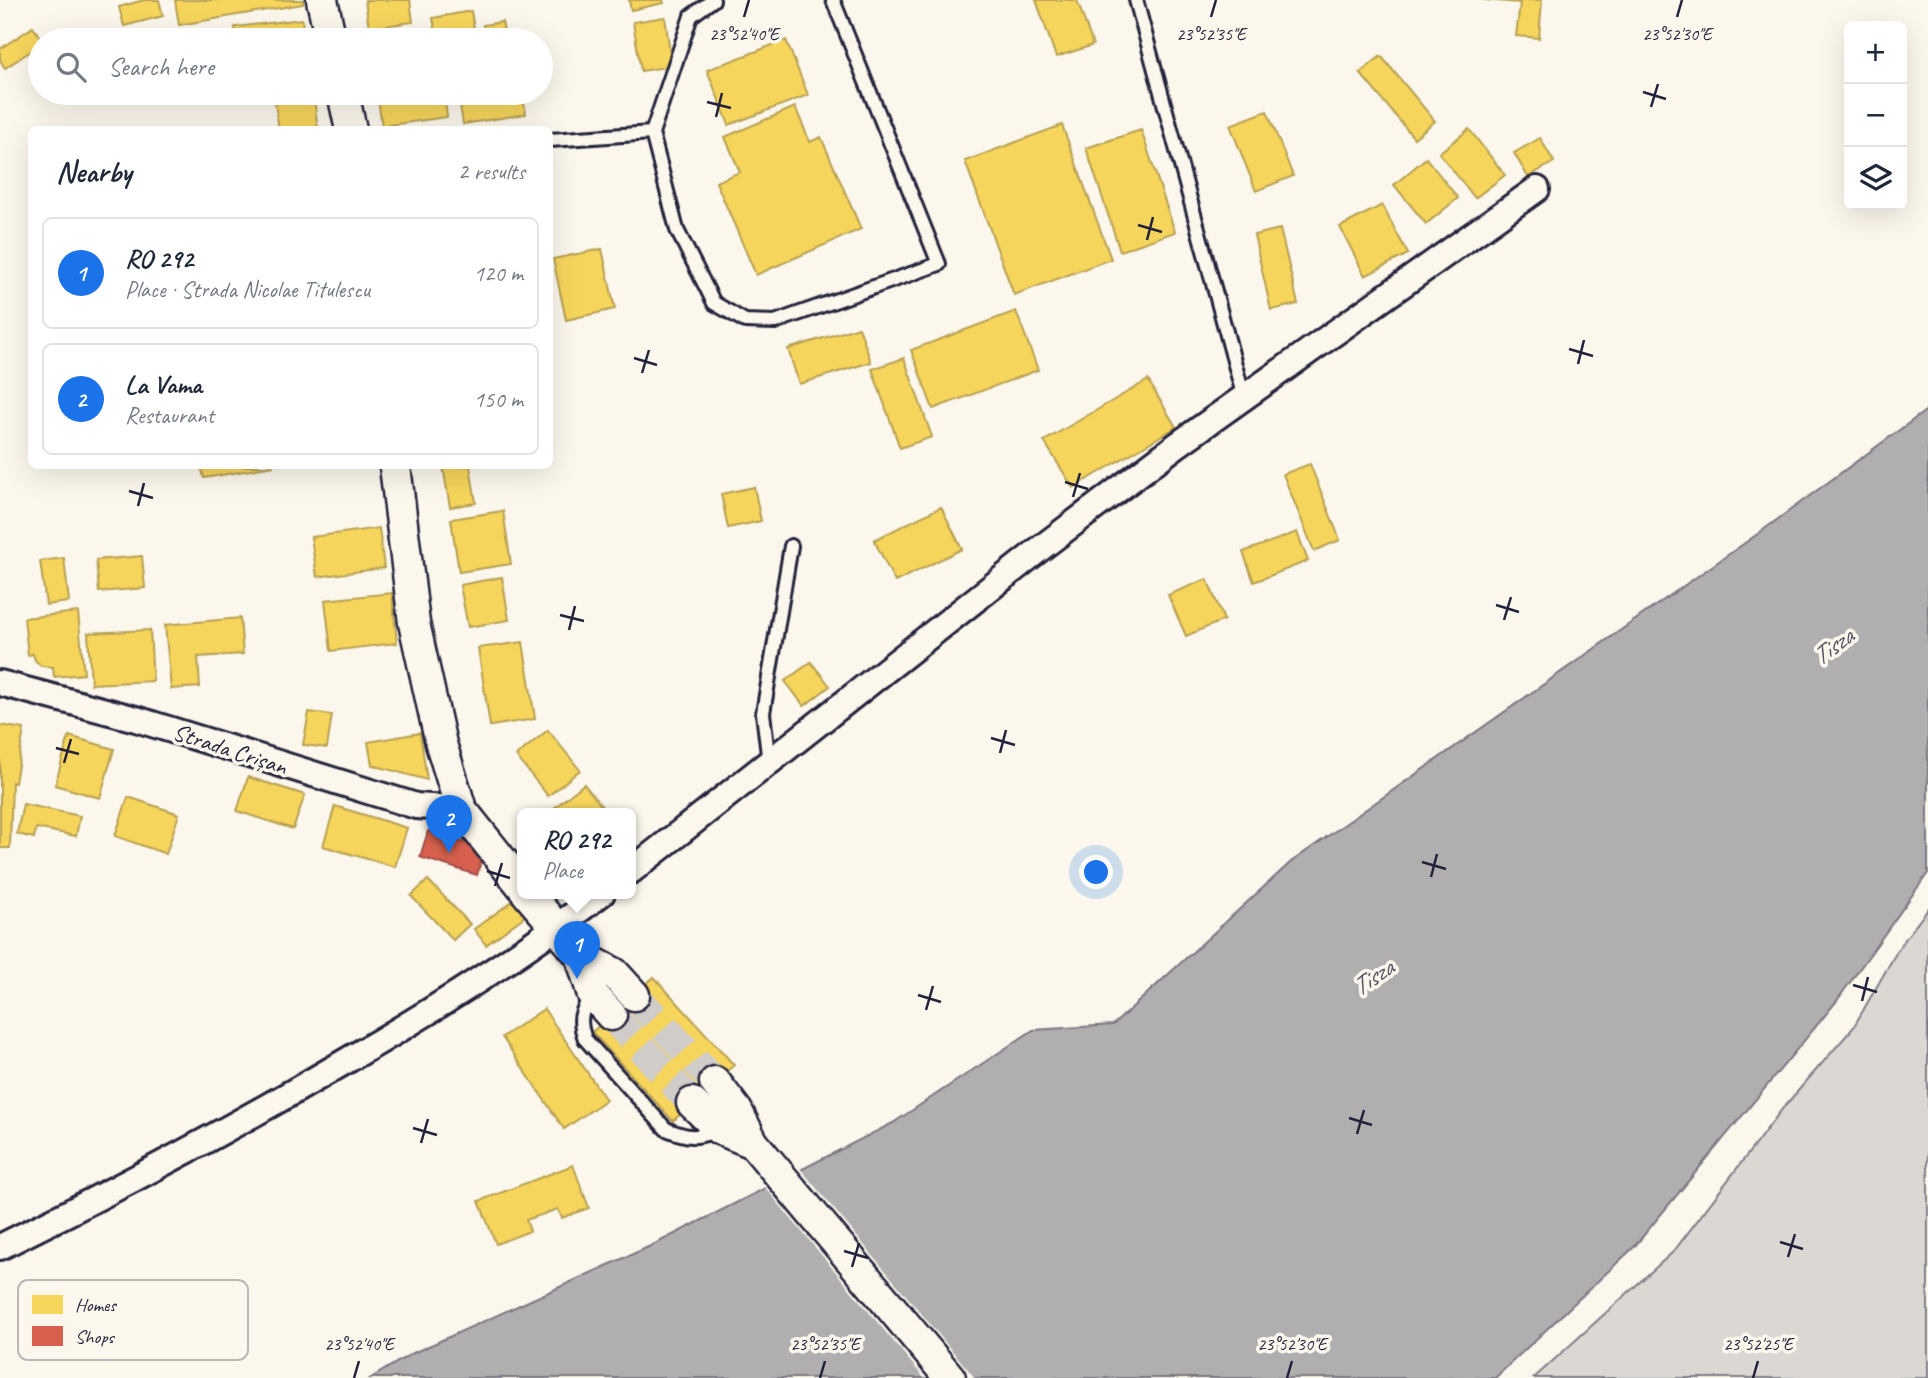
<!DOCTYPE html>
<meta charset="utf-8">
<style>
:root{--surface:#fff;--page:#f6f6f7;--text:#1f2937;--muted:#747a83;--line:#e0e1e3;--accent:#1a73e8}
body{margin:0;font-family:Caveat,sans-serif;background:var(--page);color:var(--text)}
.controls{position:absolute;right:21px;top:21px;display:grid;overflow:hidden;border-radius:10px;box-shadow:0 7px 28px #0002}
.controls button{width:63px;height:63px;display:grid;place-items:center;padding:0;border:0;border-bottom:2px solid var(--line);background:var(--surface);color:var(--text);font:35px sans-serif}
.you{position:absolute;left:1097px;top:873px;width:24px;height:24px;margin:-18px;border:5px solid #fff;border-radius:50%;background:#1a73e8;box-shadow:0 0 0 10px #1a73e833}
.badge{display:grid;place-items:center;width:46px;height:46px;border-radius:50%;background:var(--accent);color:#fff;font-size:23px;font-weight:700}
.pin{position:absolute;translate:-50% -58px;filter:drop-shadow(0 2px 4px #0008)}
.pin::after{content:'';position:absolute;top:37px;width:24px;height:21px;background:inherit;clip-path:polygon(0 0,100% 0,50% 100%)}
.popup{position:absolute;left:517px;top:808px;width:119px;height:91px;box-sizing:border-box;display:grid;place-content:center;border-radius:10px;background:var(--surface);filter:drop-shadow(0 2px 5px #0005);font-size:23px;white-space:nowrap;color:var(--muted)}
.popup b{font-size:26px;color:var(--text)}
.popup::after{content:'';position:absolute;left:50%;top:100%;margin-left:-14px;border:14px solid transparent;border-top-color:var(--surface)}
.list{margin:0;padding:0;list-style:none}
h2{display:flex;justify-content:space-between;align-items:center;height:91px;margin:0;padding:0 28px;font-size:30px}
h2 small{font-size:23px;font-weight:400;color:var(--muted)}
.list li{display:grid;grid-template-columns:46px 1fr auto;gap:21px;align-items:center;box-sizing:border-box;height:112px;margin:0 14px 14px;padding:0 14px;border:2px solid var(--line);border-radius:10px}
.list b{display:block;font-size:26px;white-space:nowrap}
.list p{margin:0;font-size:23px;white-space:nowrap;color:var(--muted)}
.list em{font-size:23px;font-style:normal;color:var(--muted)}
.icon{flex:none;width:38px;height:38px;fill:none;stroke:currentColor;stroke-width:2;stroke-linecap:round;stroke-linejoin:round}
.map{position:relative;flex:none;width:1928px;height:1378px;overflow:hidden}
.search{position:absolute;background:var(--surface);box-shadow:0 7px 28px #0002;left:28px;top:28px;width:525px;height:77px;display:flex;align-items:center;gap:18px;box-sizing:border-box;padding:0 24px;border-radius:38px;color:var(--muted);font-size:26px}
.panel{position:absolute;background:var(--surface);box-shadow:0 7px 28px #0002;left:28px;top:126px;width:525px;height:343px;border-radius:10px}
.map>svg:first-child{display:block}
.green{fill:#dbd8d3;stroke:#7e7d87;stroke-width:2}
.water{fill:#b1aeb0;stroke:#787681;stroke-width:2}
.pier{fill:#fbf7ec}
.homes{fill:#f6d55c;stroke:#b69f52;stroke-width:2}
.shops{fill:#d6604d;stroke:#a04d48;stroke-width:2}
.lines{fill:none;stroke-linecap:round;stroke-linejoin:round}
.tertiary-tunnel{stroke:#d0ccc9;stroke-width:30;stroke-dasharray:30 15;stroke-linecap:butt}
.service-casing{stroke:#22223b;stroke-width:18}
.minor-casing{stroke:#22223b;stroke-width:30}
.tertiary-casing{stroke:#22223b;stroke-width:35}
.service{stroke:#fbf7ec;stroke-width:12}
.minor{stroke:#fbf7ec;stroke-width:24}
.tertiary{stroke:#fbf7ec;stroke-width:30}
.ticks{fill:none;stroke:#22223b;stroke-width:2.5}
.labels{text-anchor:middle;stroke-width:7;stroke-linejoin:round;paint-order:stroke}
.street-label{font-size:24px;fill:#22223b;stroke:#fbf7ec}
.water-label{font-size:26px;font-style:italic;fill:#545364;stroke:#fbf7ec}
.key{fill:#fbf7ec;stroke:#bab7b7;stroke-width:2}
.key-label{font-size:19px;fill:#22223b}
.ticks-label{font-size:18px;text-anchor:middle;fill:#22223b;stroke:#fbf7ec;stroke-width:7;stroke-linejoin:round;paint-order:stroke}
</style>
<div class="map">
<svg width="1928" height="1378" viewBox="0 0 1928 1378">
<rect width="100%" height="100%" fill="#fbf7ec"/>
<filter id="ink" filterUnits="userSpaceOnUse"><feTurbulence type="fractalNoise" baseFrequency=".0143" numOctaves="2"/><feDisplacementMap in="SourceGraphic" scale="14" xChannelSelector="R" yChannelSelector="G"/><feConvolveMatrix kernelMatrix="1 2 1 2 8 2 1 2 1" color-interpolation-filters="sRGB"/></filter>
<g filter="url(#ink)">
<polygon class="green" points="1928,909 1928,1378 1534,1378 1674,1251 1783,1108 1853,1028 1900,946"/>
<polygon class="water" points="1928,409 1928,873 1836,1002 1634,1247 1495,1378 371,1378 411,1354 655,1244 893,1123 1033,1030 1113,1025 1291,862 1759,533"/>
<polygon class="pier" points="799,1167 975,1378 924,1378 763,1185"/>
<g class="homes">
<polygon points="144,0 159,0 163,16 124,26 119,7"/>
<polygon points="175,0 303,0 303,4 179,25"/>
<polygon points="365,0 410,0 413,22 369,28"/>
<polygon points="629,0 663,0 664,3 631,10"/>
<polygon points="1036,0 1077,0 1093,45 1056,57"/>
<polygon points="1484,0 1542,0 1539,38 1516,36 1520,3"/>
<polygon points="471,11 476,40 437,40 433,18"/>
<polygon points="665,17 672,66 641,71 633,22"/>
<polygon points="302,19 304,40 237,40 235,27"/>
<polygon points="502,22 506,40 485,40 483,25"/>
<polygon points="33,27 42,40 40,40 40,45 5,68 0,60 0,49"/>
<polygon points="786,40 808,95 729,125 707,70"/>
<polygon points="1381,56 1435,121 1414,138 1360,73"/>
<polygon points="224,93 257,93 225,97"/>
<polygon points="377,93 444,93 447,117 382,126"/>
<polygon points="458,93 522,93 526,114 463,124"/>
<polygon points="314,98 318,130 279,130 275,103"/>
<polygon points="795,107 810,142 821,137 861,229 756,275 716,182 740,172 725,137"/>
<polygon points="1267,111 1293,176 1256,191 1230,125"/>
<polygon points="1062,125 1111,259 1014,295 965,161"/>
<polygon points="1469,129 1505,175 1475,198 1439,153"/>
<polygon points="1141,130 1175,232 1120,251 1086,148"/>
<polygon points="1540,138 1554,162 1528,177 1514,153"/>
<polygon points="1426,158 1458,198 1426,224 1394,185"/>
<polygon points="1382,205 1408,254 1365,276 1340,227"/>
<polygon points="1280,229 1298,304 1271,310 1254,235"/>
<polygon points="602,249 615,309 566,320 553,259"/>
<polygon points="1016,311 1038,370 933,409 911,350"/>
<polygon points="859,327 871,362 799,384 788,349"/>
<polygon points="904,358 932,437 900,448 872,369"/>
<polygon points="1148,380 1176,427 1073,488 1044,441"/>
<polygon points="1310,464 1340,540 1314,551 1283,474"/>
<polygon points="201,466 274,466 204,478"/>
<polygon points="452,466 470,466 476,503 450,507 443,467"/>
<polygon points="754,487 761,521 728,528 721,494"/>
<polygon points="941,507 962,549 895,582 874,540"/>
<polygon points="503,511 511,564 459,572 451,519"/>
<polygon points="379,528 384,568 317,577 311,537"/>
<polygon points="1297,532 1308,561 1254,582 1243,552"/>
<polygon points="142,556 145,588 99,592 96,560"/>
<polygon points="64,558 69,602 46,605 40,561"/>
<polygon points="502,577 509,620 468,627 460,585"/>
<polygon points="1207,579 1224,620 1186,636 1168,595"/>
<polygon points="392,593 397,643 331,651 325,600"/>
<polygon points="78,612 84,674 54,677 53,667 41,666 35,660 33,654 28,655 24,618"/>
<polygon points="240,618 243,654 198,657 200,687 171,689 165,625"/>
<polygon points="150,630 153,681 91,684 88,633"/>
<polygon points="523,642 535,719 490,726 478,648"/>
<polygon points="811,662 830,686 804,706 785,681"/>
<polygon points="309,712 332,715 327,748 303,745"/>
<polygon points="0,725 24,729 15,783 12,782 10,848 0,848"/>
<polygon points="548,730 580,770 548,796 516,756"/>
<polygon points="420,733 427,780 372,765 368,742"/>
<polygon points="69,736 114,749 100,798 55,785"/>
<polygon points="248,777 305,795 293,829 237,811"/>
<polygon points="584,784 607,813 557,813 554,808"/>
<polygon points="128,797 179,814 166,854 115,836"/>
<polygon points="23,804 80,816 76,836 36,828 34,838 17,834"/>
<polygon points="335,806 407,828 395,867 323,846"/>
<polygon points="428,880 470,924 453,940 411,896"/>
<polygon points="514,900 525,916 486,945 474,929"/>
<polygon points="654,977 734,1065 673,1121 592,1032"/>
<polygon points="544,1009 606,1100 564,1129 502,1037"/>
<polygon points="573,1165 589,1208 562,1218 558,1209 526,1220 530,1231 496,1244 479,1201"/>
</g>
<polygon class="shops" points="428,831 485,849 477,875 420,857"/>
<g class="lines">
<g class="tertiary-tunnel">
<polyline points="634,995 715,1082"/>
<polyline points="611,1015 692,1103"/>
</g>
<defs>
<g id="service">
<polyline points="713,0 691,16 652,133 677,230 714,303 745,321 775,322 939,264 833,0"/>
<polyline points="1136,0 1244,398"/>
<polyline points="550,140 652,133"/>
<polyline points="769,763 763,713 791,546"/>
<path d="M593,995c-13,16 -15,25 -8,44l81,90c22,9 31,10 53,0"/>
</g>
<g id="minor">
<polyline points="0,683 136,719 416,806 461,809"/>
<polyline points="631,871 1041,548 1177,445 1537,189"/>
<path d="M0,1247c116,-57 229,-117 341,-183 90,-52 178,-107 261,-171"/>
</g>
<g id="tertiary">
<polyline points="322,0 331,40"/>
<polyline points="343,93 351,130"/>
<polyline points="395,466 414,623 441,744 461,809 523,887"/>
<polyline points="527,893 581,956 614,973 634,995"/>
<polyline points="581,956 593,995 611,1015"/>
<polyline points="715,1082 737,1111 753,1143 950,1378"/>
<polyline points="692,1103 719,1129 753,1143"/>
</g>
</defs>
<use href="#service" class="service-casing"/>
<use href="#minor" class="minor-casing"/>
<use href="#tertiary" class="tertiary-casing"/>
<use href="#service" class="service"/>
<use href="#minor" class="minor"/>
<use href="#tertiary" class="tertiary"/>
</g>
</g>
<path class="ticks" d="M744,17l5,-17M1211,17l5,-17M1677,17l5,-17M1643,92l23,7M707,102l24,6M1651,107l7,-23M716,117l6,-24M1138,225l24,7M1147,240l6,-23M1569,349l24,7M634,358l23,7M1578,364l6,-24M642,373l7,-23M1065,482l23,7M129,491l24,7M1073,497l7,-24M138,506l6,-23M1496,605l23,7M560,615l24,6M1504,620l7,-23M569,630l6,-24M991,738l24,7M56,748l23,6M1000,753l6,-23M64,763l7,-24M1422,862l24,7M487,871l23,7M1431,877l6,-23M495,886l7,-23M1853,985l24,7M918,995l23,7M1862,1001l6,-24M926,1010l7,-24M1349,1118l23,7M413,1128l24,7M1357,1134l7,-24M421,1143l7,-24M1780,1242l23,7M844,1251l24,7M1788,1257l7,-23M852,1267l7,-24M354,1378l5,-17M820,1378l5,-17M1287,1378l5,-17M1753,1378l5,-17"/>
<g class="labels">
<g class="street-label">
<text transform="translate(230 749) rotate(18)" y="8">Strada Crișan</text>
</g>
<g class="water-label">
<text transform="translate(1832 646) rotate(-36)" y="9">Tisza</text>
<text transform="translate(1372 977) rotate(-34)" y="9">Tisza</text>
</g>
</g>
<rect x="18" y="1280" width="230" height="80" rx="10" class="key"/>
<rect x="32" y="1295" width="31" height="19" fill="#f6d55c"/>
<rect x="32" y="1326" width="31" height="20" fill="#d6604d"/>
<g class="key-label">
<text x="75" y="1311">Homes</text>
<text x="75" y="1343">Shops</text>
</g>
<g class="ticks-label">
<text x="744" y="40">23°52'40"E</text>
<text x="1211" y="40">23°52'35"E</text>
<text x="1677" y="40">23°52'30"E</text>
<text x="359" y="1350">23°52'40"E</text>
<text x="825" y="1350">23°52'35"E</text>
<text x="1292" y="1350">23°52'30"E</text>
<text x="1758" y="1350">23°52'25"E</text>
</g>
</svg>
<div class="controls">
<button>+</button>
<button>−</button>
<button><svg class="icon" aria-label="layers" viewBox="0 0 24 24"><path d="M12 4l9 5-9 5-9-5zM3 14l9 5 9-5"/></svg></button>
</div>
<div class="you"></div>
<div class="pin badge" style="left:577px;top:979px">1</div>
<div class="popup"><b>RO 292</b>Place</div>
<div class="pin badge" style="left:449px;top:853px">2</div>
<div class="search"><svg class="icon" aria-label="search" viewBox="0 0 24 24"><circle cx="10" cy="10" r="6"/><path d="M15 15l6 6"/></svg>Search here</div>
<section class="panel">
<h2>Nearby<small>2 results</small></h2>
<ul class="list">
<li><span class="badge">1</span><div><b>RO 292</b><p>Place · Strada Nicolae Titulescu</p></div><em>120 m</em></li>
<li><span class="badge">2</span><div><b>La Vama</b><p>Restaurant</p></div><em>150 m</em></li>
</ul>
</section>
</div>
